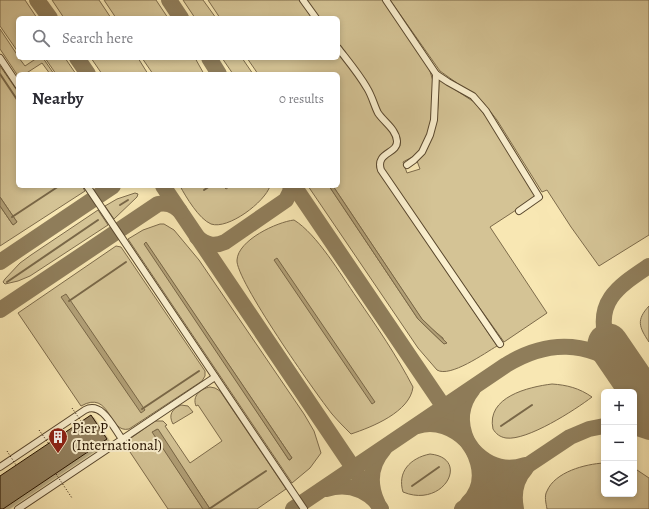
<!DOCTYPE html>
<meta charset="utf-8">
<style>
:root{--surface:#fff;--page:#f2f2f3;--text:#2b2b33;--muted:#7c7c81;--line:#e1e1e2}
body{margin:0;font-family:Alegreya,serif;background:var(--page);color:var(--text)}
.controls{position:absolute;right:12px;bottom:12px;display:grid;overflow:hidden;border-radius:6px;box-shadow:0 2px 6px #0003}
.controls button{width:36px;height:36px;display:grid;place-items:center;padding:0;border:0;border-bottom:1px solid var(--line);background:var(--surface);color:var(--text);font:20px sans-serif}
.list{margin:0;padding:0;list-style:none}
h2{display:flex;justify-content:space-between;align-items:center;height:52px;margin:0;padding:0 16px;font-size:17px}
h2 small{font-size:13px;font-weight:400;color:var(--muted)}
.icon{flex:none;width:22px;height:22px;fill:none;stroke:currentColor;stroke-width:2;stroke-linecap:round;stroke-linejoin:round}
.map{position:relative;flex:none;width:649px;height:509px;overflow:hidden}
.search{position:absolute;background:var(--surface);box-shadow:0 2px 6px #0003;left:16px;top:16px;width:324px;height:44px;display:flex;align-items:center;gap:10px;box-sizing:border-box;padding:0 14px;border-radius:6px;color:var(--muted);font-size:15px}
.panel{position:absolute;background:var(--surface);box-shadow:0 2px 6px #0003;left:16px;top:72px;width:324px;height:116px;border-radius:6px}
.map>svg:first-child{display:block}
.green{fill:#d4c395;stroke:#7d6b4b;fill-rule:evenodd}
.water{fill:#b19f76;stroke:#796747}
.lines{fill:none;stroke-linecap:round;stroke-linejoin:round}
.stream{stroke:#796747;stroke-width:2}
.taxiway{stroke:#8f7d5a;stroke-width:16}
.runway{stroke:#8f7d5a;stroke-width:41}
.building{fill:#93815e;stroke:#261301;filter:url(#shadow)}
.minor-casing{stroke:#5a482e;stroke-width:8}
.minor{stroke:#faefce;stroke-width:6}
.path-bridge{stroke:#261301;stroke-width:1;stroke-dasharray:1 2;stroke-linecap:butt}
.labels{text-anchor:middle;stroke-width:4;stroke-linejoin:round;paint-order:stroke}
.poi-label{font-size:15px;fill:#261301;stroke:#faefce;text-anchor:start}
</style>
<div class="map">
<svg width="649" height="509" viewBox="0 0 649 509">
<defs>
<filter id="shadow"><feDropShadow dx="2.5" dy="2.5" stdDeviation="0" flood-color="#0004"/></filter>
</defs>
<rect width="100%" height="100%" fill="#f8e7b3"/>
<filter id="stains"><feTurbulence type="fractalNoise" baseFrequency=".005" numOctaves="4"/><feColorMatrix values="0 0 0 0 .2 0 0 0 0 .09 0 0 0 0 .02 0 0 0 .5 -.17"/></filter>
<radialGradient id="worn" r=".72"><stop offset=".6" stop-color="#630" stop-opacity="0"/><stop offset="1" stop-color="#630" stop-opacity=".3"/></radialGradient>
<g class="green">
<polygon points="0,0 25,0 37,18 18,18 18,52 0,26"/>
<polygon points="52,0 99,0 111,18 64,18"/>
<polygon points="104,0 156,0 168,18 116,18"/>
<polygon points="183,0 203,0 216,18 195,18"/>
<polygon points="208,0 301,0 313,18 220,18"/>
<path d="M306,0h77l46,68 4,13 -2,40 -3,14 -5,11 -9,10 -11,6 4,11 13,-4 -3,-8c22,-23 21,-52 22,-82l35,23 23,28 39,67 -46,30 57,86 -43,29 -72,-101 -49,-72c-3,-12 12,-16 17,-23l-1,-9 -20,-27 -13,-28 -28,-37v-27h-20z"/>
<polygon points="390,0 649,0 649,235 599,266 571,227 547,190 542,192 497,120 482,101 440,71"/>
<polygon points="0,29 18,56 18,58 19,58 25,66 37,58 43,58 54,74 50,74 42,63 25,74 18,74 18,76 0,49"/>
<path d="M338,52l21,28 32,50 3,9 -1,6c-7,8 -19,11 -16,23l120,178c-12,7 -47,32 -60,24l-19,-22 -110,-162h21l89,133 26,25 -1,-6 -11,-9 -11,-11 -88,-132h5v-112h-80l-11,-16h91z"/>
<polygon points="45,58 65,58 76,74 56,74"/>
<polygon points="91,58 138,58 148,74 102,74"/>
<polygon points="142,58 195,58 204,74 153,74"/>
<polygon points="222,58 242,58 253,74 233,74"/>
<polygon points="0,66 18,92 18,186 82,186 85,191 0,246 0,206 13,225 17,222 0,197"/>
<path d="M180,186h43l3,3 3,-2 -1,-1h42c-5,16 -42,44 -59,38 -12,-5 -25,-27 -31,-38z"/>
<polygon points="135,193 138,194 137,197 114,219 105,206 117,199"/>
<polygon points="98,210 108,225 30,276 18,281 5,284 3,282 5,279 20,263 31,255"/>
<path d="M294,220c23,14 47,55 63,78 20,29 40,58 56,89 -3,25 -41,40 -62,47 -7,-7 -13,-13 -19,-20 -16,-20 -97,-135 -95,-154 1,-20 40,-38 57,-40z"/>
<path d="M160,224h4l10,6 25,30 105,154 10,17 7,22 -11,15 -18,15 -164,-244 15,-9zM146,243l146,215 -2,2h-1z"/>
<path d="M116,246l5,1 84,124v5l-3,5 -73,48c-21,5 -18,-40 -48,-23l-63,-93z"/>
<path d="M649,306v36c-10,-15 -13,-22 0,-36z"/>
<path d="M552,384c15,1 27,4 40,13 -17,13 -65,44 -86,41 -6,-1 -10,-4 -13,-9 -7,-32 35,-42 59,-45z"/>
<path d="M210,387l5,1 5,3 66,98 -29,20h-47l-53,-80 -4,3 50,77h-35l-44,-66 31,-22h8l4,4 -2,1 25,37 32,-22 -24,-36 -2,1c-4,-10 4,-17 14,-19z"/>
<path d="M181,405l7,1 5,6 -20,12c-5,-9 -1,-15 8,-19z"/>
<path d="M430,454c41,4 14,55 -27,38 -6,-20 7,-34 27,-38z"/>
<path d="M604,463v31h30v-26l15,10v31h-102c-1,-6 -3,-13 0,-18 8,-19 38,-27 57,-28z"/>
</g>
<g class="water">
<polygon points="329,186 333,186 422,319 447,343 444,344 418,319"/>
<polygon points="0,197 17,222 13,225 0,206"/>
<polygon points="146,242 292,458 289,460 144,244"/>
<polygon points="277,258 375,402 372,404 274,260"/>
<polygon points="66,294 145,410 141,413 61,297"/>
<polygon points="158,429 210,509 203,509 152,432"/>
</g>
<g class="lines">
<g class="stream">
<polyline points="0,74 18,101"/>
<polyline points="204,190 210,186"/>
<polyline points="120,205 128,200"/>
<polyline points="12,217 59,186"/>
<polyline points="7,282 98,220"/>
<polyline points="69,301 126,262"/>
<polyline points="142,409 199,371"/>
<polyline points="501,426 532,405"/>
<polyline points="412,486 439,467"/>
<polyline points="209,509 266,471"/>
</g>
<g class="taxiway">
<polyline points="37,0 50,18"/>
<polyline points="169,0 181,18"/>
<polyline points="77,58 88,74"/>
<polyline points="209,58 219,74"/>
<polyline points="163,186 381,509"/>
<polyline points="294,186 513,509"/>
<path d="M197,237c9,8 17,10 28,5l61,-42 4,-8 1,-6"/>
<polyline points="0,262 113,186"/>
<path d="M0,310l158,-106c9,-2 15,1 22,7"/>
<path d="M608,344c-15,-42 11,-58 41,-78"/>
<path d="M417,426c19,-6 37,2 50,15 -8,-18 -7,-36 6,-52"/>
<polyline points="634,427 649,432"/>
<path d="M326,489c19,-6 37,-1 51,13 -8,-18 -7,-37 7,-53"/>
<path d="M468,503c15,-15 14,-35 5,-53 15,16 32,22 52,15"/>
<path d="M470,505c13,-4 26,-3 38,4"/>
<path d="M293,509l213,-144c41,-25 80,-25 120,4"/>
<polyline points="462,509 570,437 589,429 604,426"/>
<path d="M516,509c-3,-15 0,-30 10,-41"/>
</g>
<polyline class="runway" points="608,344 649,404"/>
</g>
<polygon class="building" points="91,415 107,439 3,509 0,509 0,476"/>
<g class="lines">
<defs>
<g id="minor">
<polyline points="303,0 316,18"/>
<polyline points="386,0 436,74 434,120 430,135 422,152 414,160 407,165"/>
<path d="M338,48c10,13 21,26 29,40 5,8 7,17 11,25 6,9 18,16 19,28 1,13 -22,11 -16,29l119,174"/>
<polyline points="0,58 18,85"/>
<polyline points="436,74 448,82 473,96 486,111 539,197 519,211"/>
<polyline points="87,186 304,509"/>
<path d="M0,467l85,-57c17,-9 28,17 37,29"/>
<polyline points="18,509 215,377"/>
</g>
</defs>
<use href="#minor" class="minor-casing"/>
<use href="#minor" class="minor"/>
<g class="path-bridge">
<polyline points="72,408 81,421"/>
<polyline points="39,430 49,444"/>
<polyline points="7,451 16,465"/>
<polyline points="56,474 72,498"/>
</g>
</g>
<defs>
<symbol id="building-pin" viewBox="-11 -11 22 30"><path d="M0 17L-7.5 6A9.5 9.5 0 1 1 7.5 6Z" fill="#8f2418" stroke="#faefce"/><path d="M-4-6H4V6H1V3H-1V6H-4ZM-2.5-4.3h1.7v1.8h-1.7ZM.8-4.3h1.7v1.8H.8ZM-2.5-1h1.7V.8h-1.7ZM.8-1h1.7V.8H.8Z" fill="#fff"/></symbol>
</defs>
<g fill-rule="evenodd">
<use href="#building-pin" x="47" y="426" width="22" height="30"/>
</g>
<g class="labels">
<g class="poi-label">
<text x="72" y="433">Pier P<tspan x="72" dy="17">(International)</tspan></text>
</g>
</g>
<rect width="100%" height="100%" filter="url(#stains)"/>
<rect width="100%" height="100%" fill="url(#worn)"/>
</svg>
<div class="controls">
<button>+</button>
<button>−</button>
<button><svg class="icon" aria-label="layers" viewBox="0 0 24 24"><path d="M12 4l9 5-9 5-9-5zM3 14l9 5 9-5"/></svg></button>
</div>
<div class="search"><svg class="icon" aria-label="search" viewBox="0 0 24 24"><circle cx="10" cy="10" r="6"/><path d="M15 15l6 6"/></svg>Search here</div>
<section class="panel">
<h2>Nearby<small>0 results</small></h2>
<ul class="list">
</ul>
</section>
</div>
